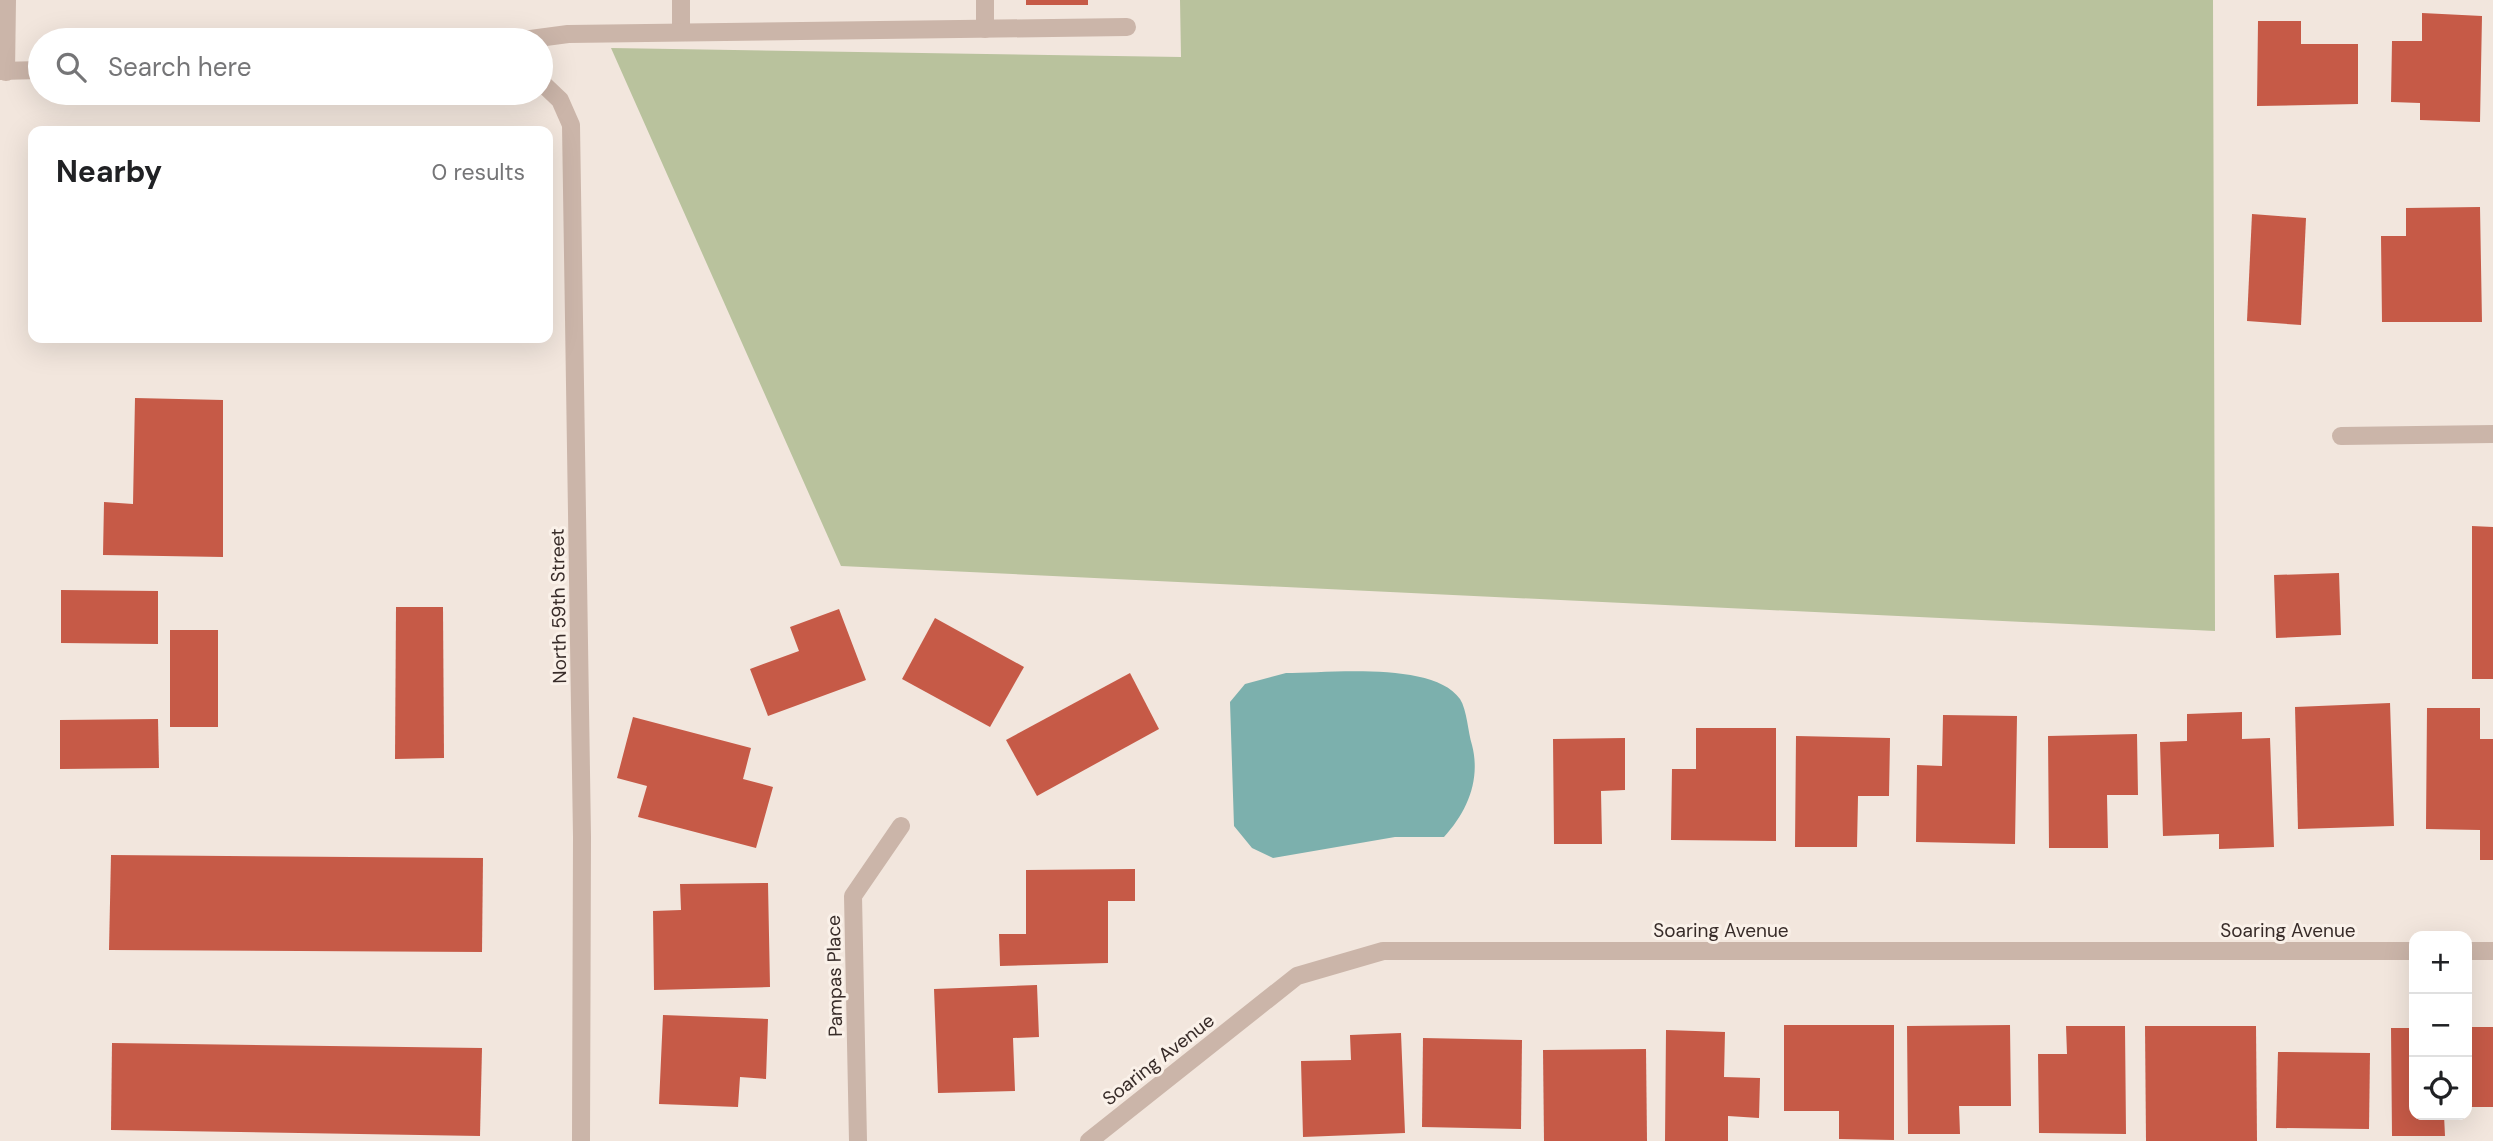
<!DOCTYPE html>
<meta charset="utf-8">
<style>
:root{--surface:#fff;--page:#f6f6f6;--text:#202124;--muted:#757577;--line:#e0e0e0}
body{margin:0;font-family:"DM Sans",sans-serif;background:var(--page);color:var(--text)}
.controls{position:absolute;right:21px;bottom:21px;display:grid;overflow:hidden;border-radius:14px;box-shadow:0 7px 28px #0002}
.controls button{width:63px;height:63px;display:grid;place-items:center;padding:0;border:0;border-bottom:2px solid var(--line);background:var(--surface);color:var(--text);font:35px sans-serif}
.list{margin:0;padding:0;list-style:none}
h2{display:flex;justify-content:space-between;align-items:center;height:91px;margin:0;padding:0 28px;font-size:30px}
h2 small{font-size:23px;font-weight:400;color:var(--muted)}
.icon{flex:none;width:38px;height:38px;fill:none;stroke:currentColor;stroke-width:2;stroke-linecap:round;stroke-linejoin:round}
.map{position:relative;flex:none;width:2493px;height:1141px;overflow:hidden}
.search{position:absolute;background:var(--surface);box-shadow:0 7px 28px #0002;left:28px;top:28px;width:525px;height:77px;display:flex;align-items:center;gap:18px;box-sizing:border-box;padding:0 24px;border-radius:38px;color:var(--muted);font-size:26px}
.panel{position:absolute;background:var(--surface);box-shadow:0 7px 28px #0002;left:28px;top:126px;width:525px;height:217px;border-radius:14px}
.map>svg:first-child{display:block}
.green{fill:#b9c29d}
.water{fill:#7cb0ad}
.building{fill:#c65a47}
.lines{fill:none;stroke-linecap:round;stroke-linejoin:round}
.street{stroke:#cbb5a9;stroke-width:18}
.labels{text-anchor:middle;stroke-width:6;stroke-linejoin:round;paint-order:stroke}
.street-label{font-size:19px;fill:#382c29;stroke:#faf1e9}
</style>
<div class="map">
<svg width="2493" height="1141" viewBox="0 0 2493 1141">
<rect width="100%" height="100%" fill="#f2e6dd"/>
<polygon class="green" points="1180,0 2213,0 2215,631 841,566 611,48 1181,57"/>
<path class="water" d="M1286,673c42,0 148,-12 174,26 7,11 8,33 12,46 9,35 -5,67 -28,92h-49l-122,21 -21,-10 -18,-22 -4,-124 15,-18z"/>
<g class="building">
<rect x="1026" y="0" width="62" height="5"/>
<polygon points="2422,13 2482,16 2480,122 2420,120 2420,103 2391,102 2392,41 2422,41"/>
<polygon points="2258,21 2301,21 2301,44 2358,44 2358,104 2257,106"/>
<polygon points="2480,207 2482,322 2382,322 2381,236 2406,236 2406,208"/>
<polygon points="2252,214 2306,218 2301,325 2247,321"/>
<polygon points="135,398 223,400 223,557 103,555 104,502 133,504"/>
<polygon points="2472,526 2493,527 2493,679 2472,679"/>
<polygon points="2339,573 2341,635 2276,638 2274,575"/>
<polygon points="61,590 158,591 158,644 61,643"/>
<polygon points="396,607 443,607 444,758 395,759"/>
<polygon points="839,609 866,680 768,716 750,669 799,651 790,627"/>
<polygon points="935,618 1024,667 990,727 902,679"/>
<rect x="170" y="630" width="48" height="97"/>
<polygon points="1130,673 1159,729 1037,796 1006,740"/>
<polygon points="2390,703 2394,826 2298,829 2295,707"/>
<polygon points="2427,708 2480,708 2480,739 2493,739 2493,860 2480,860 2480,830 2426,829"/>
<polygon points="2242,712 2242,739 2270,738 2274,847 2219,849 2219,834 2163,836 2160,742 2187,741 2187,714"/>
<polygon points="1943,715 2017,716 2015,844 1916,842 1917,765 1942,766"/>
<polygon points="633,717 751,748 743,779 773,787 756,848 638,817 647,786 617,778"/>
<polygon points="158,719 159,768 60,769 60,720"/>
<polygon points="1696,728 1776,728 1776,841 1671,840 1672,769 1696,769"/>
<polygon points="2137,734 2138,795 2107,795 2108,848 2049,848 2048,736"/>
<polygon points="1796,736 1890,738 1889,796 1858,796 1857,847 1795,847"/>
<polygon points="1625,738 1625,790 1601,791 1602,844 1554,844 1553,739"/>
<polygon points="111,855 483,858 482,952 109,950"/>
<polygon points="1135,869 1135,901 1108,901 1108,963 1000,966 999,934 1026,934 1026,870"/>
<polygon points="768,883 770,987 654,990 653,911 681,910 680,884"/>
<polygon points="1037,985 1039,1037 1013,1038 1015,1091 938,1093 934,989"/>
<polygon points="663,1015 768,1019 766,1079 740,1077 738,1107 659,1104"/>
<polygon points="1784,1025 1894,1025 1894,1140 1839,1139 1839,1111 1784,1111"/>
<polygon points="2010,1025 2011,1106 1959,1106 1960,1134 1908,1134 1907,1026"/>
<polygon points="2066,1026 2125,1026 2126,1134 2039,1133 2038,1054 2067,1054"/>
<polygon points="2145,1026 2256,1026 2257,1141 2146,1141"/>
<rect x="2467" y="1027" width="26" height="80"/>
<polygon points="2391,1028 2414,1028 2414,1115 2444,1115 2445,1136 2392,1136"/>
<polygon points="1666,1030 1725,1032 1724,1077 1760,1078 1759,1118 1728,1116 1728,1141 1665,1141"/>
<polygon points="1401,1033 1405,1133 1303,1137 1301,1061 1351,1060 1350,1035"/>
<polygon points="1423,1038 1522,1040 1521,1129 1422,1127"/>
<polygon points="112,1043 482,1048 480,1136 111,1130"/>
<polygon points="1646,1049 1647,1141 1544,1141 1543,1050"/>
<polygon points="2278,1052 2370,1053 2369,1129 2276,1128"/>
</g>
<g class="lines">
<g class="street">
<polyline points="985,29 985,0"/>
<polyline points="681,32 681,0"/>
<polyline points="523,40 568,34 1127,27"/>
<polyline points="0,71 40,70"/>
<polyline points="6,72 7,0"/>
<polyline points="541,82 560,100 571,125 582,837 581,1141"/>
<polyline points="2341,436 2493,434"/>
<polyline points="2467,951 2493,951"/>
<polyline points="858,1141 853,896 901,826"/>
<polyline points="1089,1141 1297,976 1383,951 2414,951"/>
</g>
</g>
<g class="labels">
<g class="street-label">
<text transform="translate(558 606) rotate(-91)" y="7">North 59th Street</text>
<text x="1721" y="937">Soaring Avenue</text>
<text x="2288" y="937">Soaring Avenue</text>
<text transform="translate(834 976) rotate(-91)" y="7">Pampas Place</text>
<text transform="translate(1158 1059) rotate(-38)" y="7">Soaring Avenue</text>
</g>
</g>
</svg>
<div class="controls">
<button>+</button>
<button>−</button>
<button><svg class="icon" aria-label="locate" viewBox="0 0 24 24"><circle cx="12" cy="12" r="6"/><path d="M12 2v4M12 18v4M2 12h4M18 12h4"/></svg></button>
</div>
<div class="search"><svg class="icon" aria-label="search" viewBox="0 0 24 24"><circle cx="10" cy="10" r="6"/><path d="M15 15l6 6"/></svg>Search here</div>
<section class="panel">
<h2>Nearby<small>0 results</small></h2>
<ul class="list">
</ul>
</section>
</div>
